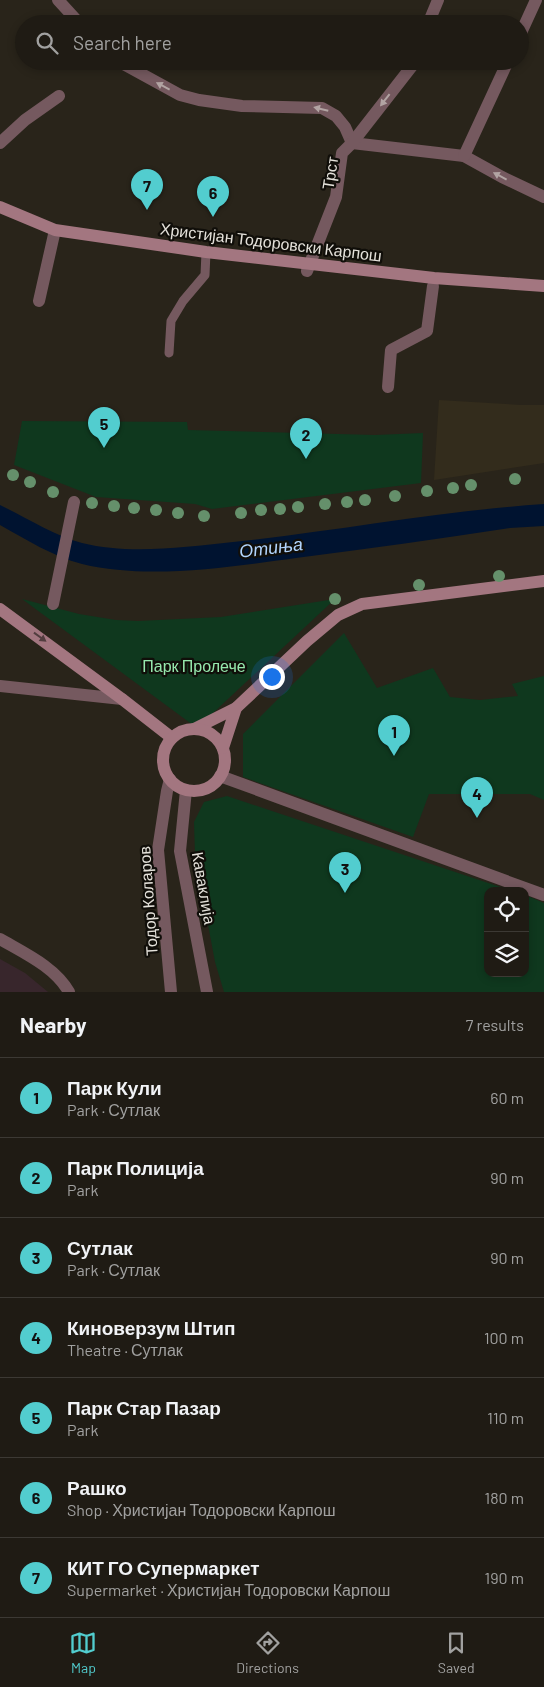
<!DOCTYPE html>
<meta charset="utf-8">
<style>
:root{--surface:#1f1b14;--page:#2c2822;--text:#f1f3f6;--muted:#a1a1a0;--line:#3c3934;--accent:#52cdcf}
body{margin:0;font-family:Barlow,sans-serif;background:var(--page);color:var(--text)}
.controls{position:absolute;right:15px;bottom:15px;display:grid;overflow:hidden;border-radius:10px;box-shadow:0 2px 8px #0003}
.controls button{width:45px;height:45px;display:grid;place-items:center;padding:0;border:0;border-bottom:1px solid var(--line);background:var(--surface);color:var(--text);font:25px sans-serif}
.you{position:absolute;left:271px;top:676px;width:18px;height:18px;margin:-12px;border:4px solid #fff;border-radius:50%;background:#1a73e8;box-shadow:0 0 0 8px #1a73e833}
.badge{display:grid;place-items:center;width:32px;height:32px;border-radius:50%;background:var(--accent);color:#111;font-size:16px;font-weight:700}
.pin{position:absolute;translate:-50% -41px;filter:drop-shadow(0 1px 2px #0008)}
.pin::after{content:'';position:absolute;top:26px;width:18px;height:15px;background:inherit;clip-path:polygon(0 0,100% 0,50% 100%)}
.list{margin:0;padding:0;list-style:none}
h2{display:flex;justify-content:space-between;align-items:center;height:65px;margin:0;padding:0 20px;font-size:21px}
h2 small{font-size:16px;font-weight:400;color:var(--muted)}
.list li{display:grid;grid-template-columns:32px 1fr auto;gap:15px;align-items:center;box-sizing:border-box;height:80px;padding:0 20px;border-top:1px solid var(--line)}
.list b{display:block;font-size:19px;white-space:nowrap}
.list p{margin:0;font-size:16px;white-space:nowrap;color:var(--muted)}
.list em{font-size:16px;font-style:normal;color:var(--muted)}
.icon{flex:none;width:28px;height:28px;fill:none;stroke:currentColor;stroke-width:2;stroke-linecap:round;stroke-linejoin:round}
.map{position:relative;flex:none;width:544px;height:992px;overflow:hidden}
.search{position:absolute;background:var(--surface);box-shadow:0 2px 8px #0003;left:15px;right:15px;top:15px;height:55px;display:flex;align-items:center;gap:12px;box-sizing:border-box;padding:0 18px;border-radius:28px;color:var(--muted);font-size:19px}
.sheet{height:625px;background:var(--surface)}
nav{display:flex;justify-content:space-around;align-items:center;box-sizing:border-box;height:70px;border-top:1px solid var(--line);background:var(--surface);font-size:14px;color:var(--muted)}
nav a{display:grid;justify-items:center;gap:2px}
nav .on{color:var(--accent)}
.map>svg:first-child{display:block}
.built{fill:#332c1c}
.medical{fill:#38262c}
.green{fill:#0f381e}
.water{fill:#001330}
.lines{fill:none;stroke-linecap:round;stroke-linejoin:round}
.lane{stroke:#75595f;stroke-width:9}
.street{stroke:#75595f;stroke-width:12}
.secondary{stroke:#a37680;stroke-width:12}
.tree{fill:#65906b}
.oneway{fill:#b2a4a3}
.oneway2{fill:#523d3f}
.labels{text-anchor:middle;stroke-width:4.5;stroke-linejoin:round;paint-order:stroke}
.street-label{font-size:16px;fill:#e4e1da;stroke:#100e09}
.park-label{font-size:16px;fill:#96e8ad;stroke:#100e09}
.water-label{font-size:18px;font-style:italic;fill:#b2d5fe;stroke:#100e09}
</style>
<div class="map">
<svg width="544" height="992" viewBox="0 0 544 992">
<rect width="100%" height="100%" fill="#29241a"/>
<polygon class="built" points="439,400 521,405 544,405 544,463 434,480"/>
<polygon class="medical" points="0,959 25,973 48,992 0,992"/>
<g class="green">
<polygon points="22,421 187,422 188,430 375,435 423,433 421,483 212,509 195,504 96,497 14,465"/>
<polygon points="22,599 79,614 116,620 138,621 221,617 335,599 197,728"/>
<polygon points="344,633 377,688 433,668 450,697 480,700 518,696 512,684 544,676 544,800 530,794 429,794 413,837 243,777 243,734"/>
<polygon points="227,796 512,891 488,891 488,973 525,973 525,895 544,903 544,992 224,992 215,962 195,855 194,822 204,802"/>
</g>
<path class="water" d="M544,504v22l-34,2c-71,11 -143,21 -214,30 -67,9 -148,22 -214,6 -30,-8 -55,-24 -82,-39v-20c27,13 53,30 82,38 48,12 102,4 151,-1 104,-11 207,-31 311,-38z"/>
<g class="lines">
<polyline class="lane" points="169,353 171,321 183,301 205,275 206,252"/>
<g class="street">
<polyline points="58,0 80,24"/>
<polyline points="428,24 438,0"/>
<polyline points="520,35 536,0"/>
<polyline points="118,61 180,95 199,100 242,106 322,108 336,116 345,127 352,143"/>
<polyline points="0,143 25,120 59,96"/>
<polyline points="352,143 464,156 502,177 544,197"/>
<polyline points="464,156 508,61"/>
<polyline points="307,271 336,197 342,153 352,143 412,66 414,61"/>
<polyline points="39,301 55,230"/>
<polyline points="388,387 391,350 427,331 433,286"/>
<polyline points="53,604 74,502"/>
<polyline points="0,686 122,699"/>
<polyline points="220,776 544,895"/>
<polyline points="170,779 167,791 158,850 171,992"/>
<polyline points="186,790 180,851 207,992"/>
<path d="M0,939c24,14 55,28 69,53"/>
</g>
<g class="secondary">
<polyline points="0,207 55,230 206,252 434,278 544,286"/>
<polyline points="0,609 122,699 172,738"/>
<polyline points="194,729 236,708 307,641 338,615 362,604 544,581"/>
<circle cx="194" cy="760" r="31"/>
<polyline points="223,748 236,708"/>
</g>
</g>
<g class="tree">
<circle cx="13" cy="475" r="6"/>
<circle cx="515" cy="479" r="6"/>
<circle cx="30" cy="482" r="6"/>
<circle cx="471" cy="485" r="6"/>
<circle cx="453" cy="488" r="6"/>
<circle cx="427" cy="491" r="6"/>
<circle cx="53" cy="492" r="6"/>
<circle cx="395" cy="496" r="6"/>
<circle cx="365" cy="500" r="6"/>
<circle cx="347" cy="502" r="6"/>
<circle cx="92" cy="503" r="6"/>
<circle cx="325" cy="504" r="6"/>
<circle cx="114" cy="506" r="6"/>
<circle cx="298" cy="507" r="6"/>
<circle cx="134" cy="508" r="6"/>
<circle cx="280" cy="509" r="6"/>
<circle cx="156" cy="510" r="6"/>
<circle cx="261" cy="510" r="6"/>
<circle cx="178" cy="513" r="6"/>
<circle cx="241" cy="513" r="6"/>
<circle cx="204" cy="516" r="6"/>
<circle cx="499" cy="576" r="6"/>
<circle cx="419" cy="585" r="6"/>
<circle cx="335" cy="599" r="6"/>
</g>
<defs><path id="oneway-solid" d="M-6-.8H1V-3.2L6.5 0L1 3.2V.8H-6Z" transform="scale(1.25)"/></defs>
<g class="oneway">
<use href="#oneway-solid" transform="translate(163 86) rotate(-152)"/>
<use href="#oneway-solid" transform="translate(385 100) rotate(128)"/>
<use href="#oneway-solid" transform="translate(321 109) rotate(-166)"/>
<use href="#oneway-solid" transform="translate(500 176) rotate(-152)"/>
</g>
<use class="oneway2" href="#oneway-solid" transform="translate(40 637) rotate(36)"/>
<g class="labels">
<g class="street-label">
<text transform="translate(330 173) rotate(-81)" y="6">Трст</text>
<text transform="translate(271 242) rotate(7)" y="6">Христијан Тодоровски Карпош</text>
<text transform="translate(204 888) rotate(80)" y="6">Каваклија</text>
<text transform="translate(148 901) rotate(-94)" y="6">Тодор Коларов</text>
</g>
<g class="park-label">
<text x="194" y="672">Парк Пролече</text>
</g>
<g class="water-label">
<text transform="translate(271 548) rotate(-7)" y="6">Отиња</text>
</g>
</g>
</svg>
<div class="controls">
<button><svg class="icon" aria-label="locate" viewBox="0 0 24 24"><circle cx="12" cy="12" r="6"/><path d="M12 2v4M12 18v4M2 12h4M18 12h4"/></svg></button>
<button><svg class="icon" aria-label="layers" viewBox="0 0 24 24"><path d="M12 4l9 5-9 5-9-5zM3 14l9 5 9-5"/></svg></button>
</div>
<div class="you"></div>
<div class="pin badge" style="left:394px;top:756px">1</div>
<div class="pin badge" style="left:306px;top:459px">2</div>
<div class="pin badge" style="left:345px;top:893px">3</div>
<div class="pin badge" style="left:477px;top:818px">4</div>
<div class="pin badge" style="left:104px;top:448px">5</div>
<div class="pin badge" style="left:213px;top:217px">6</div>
<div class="pin badge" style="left:147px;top:210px">7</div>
<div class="search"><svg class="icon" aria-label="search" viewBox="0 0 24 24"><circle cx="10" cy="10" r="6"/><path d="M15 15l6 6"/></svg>Search here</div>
</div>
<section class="sheet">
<h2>Nearby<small>7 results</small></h2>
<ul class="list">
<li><span class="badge">1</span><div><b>Парк Кули</b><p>Park · Сутлак</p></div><em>60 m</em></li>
<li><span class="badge">2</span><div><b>Парк Полиција</b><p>Park</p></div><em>90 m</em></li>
<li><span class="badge">3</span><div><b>Сутлак</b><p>Park · Сутлак</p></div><em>90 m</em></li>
<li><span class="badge">4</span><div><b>Киноверзум Штип</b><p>Theatre · Сутлак</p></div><em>100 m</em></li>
<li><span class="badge">5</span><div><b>Парк Стар Пазар</b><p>Park</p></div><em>110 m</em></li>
<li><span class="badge">6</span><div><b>Рашко</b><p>Shop · Христијан Тодоровски Карпош</p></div><em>180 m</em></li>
<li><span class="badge">7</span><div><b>КИТ ГО Супермаркет</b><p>Supermarket · Христијан Тодоровски Карпош</p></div><em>190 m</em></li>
</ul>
</section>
<nav>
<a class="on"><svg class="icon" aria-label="map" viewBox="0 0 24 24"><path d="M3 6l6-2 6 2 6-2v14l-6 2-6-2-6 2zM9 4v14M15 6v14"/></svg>Map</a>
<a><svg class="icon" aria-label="directions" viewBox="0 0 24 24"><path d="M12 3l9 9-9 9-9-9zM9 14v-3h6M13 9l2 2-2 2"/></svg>Directions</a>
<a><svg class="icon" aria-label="saved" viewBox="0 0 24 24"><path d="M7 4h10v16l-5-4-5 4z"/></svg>Saved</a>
</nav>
